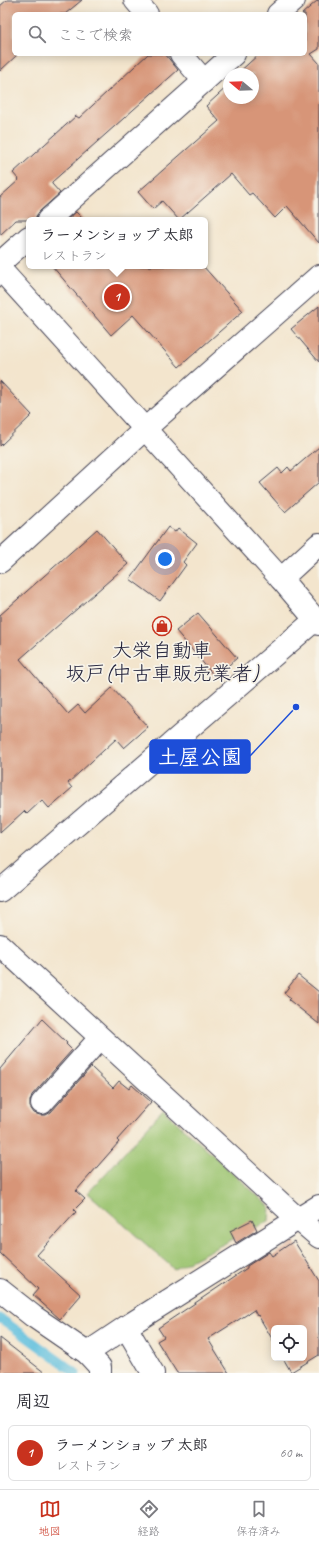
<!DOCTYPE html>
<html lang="ja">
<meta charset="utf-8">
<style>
:root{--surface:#fff;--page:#f2f2f3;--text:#2b2b33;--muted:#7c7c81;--line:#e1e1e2;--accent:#c8321e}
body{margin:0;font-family:Caveat,"Klee One",sans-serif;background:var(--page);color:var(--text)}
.controls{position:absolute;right:12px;bottom:12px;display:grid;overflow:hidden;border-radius:6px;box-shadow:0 2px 10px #0003}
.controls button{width:36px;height:36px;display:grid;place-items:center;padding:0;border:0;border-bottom:1px solid var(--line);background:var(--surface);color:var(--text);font:20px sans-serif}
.compass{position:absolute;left:223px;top:68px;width:36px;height:36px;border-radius:50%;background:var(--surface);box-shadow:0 2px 10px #0003;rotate:289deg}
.you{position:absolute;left:165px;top:559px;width:14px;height:14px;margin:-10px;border:3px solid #fff;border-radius:50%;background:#1a73e8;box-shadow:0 0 0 6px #1a73e833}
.badge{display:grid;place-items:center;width:26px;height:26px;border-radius:50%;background:var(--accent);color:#fff;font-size:13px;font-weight:700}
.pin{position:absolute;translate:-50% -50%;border:2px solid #fff;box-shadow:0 1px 4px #0006}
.popup{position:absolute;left:26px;top:217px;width:182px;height:52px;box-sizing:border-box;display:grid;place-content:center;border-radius:6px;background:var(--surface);filter:drop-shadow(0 1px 3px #0005);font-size:13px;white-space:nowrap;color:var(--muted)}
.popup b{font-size:15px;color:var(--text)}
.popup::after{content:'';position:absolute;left:50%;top:100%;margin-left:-8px;border:8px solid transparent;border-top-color:var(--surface)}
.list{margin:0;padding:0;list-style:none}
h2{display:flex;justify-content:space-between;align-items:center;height:52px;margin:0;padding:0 16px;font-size:17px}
h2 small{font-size:13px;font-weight:400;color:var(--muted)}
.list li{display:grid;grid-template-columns:26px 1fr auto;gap:12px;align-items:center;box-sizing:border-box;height:56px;margin:0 8px 8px;padding:0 8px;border:1px solid var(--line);border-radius:6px}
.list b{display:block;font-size:15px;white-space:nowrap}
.list p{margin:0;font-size:13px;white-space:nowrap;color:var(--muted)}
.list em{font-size:13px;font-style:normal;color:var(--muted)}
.icon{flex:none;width:22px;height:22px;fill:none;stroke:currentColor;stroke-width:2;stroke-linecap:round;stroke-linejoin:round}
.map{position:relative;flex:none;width:319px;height:1373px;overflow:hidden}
.search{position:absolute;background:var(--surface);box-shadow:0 2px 10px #0003;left:12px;right:12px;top:12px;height:44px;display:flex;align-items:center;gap:10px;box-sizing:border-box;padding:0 14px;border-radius:6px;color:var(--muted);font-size:15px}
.sheet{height:116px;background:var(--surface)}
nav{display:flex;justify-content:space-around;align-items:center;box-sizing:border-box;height:56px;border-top:1px solid var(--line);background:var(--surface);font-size:11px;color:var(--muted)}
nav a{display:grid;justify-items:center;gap:2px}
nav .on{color:var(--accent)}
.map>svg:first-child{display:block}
.green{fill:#9bc470;stroke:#5e7356}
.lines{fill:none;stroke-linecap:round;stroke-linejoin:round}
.stream{stroke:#60c0de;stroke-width:9}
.building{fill:#d79578}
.minor-casing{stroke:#413f51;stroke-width:24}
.minor{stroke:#fff;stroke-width:22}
.labels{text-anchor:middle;stroke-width:3.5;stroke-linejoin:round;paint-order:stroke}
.poi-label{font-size:20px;fill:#22223b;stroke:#f7f3e8}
.leader{fill:none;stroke:#1d4ed8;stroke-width:1.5}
.callout-dot{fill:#1d4ed8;stroke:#f7f3e8;stroke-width:1.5}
.callout{fill:#1d4ed8;stroke:#1d4ed8;stroke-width:1.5}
.callout-label{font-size:21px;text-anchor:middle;font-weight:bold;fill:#fff}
</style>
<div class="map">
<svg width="319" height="1373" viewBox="0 0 319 1373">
<rect width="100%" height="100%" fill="#f7f3e8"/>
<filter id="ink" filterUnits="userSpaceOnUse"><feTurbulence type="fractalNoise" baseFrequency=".025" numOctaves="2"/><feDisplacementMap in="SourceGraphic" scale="8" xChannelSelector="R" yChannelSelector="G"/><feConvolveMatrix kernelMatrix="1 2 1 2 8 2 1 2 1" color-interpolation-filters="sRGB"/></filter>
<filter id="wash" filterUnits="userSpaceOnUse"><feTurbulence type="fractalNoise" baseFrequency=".012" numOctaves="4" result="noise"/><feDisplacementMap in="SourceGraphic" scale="16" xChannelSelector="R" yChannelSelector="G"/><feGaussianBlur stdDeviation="0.9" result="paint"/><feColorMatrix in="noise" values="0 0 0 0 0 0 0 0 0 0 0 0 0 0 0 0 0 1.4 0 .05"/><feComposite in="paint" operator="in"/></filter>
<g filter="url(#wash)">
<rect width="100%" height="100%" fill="#f3e5cd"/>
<polygon class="green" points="163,1110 270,1207 269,1221 174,1269 88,1193"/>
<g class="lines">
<polyline class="stream" points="0,1318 76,1373"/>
</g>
<g id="blocks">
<g class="building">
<polygon points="7,0 82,0 65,14 14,14 14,54 18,54 0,71 0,6"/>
<polygon points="318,0 319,0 319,49 311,54 319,63 319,243 287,206 275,218 252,193 249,195 231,174 179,220 162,201 153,209 138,192 219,121 206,106 229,85 229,98 253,98 253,74 237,74 259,54 305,54 305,14 302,14"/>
<polygon points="148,54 165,54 178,70 52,182 52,184 60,193 40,211 36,216 36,220 16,220 0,235 0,197 19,180 13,173 76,116 79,118"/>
<polygon points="76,212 84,220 67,220"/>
<polygon points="52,266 203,266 243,311 179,367 133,315 111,335"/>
<polygon points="319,306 319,362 291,329"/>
<polygon points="0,381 32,415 0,446"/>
<polygon points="319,447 319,482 285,512 260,483 278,468 282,473 288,467 291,471"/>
<polygon points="168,527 175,532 178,528 197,543 183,562 186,565 160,601 130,579"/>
<polygon points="97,529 128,564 20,659 68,714 78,705 85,713 112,688 148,727 124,748 116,739 68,783 72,788 49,808 42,800 27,814 24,811 0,833 0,615"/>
<polygon points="198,613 237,658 215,677 176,631"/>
<polygon points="298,975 319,992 319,1024 289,1000 291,998 284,993"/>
<polygon points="42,1019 67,1043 66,1044 72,1050 32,1095 30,1101 30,1107 34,1113 40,1115 46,1115 51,1112 91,1067 113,1088 119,1081 129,1089 132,1085 151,1102 117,1140 119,1142 76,1191 85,1199 74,1210 76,1212 37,1255 81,1295 60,1319 33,1295 38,1289 0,1253 0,1069"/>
<polygon points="252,1220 257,1230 236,1243 230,1231"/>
<polygon points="294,1241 319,1281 319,1355 291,1372 283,1358 304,1358 304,1328 274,1328 274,1342 258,1315 257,1316 254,1310 208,1339 229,1373 177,1373 157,1341 164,1337 158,1328 247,1268 247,1266 269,1252 272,1256"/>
<polygon points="0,1338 45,1373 0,1373"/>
</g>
</g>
</g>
<g filter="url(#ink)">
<use href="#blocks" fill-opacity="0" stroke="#413f51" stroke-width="1"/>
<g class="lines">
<defs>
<g id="minor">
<polyline points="135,0 147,14"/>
<polyline points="278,14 294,0"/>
<polyline points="204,81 234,54"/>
<polyline points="48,220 204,81 181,54"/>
<polyline points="0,263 29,237"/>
<polyline points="0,269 281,579 319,624"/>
<polyline points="0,562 146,428 319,276"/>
<polyline points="281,579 319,544"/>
<polyline points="0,891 315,620"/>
<polyline points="0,945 298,1219 126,1327 87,1353"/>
<polyline points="42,1103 100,1038"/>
<polyline points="319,1206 298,1219 319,1237"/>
<polyline points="0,1290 33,1316 87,1353 100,1367 100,1373"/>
<polyline points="126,1327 153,1373"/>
</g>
</defs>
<use href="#minor" class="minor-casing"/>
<use href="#minor" class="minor"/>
</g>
</g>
<defs>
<symbol id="shop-ring" viewBox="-11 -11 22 22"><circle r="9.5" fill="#f7f3e8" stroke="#c8321e" stroke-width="1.5"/><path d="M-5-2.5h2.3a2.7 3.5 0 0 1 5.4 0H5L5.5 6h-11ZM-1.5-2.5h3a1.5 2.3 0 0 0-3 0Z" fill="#c8321e"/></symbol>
</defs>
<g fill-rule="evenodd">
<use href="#shop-ring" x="151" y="615" width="22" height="22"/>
</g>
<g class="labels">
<g class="poi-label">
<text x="162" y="657">大栄自動車<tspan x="162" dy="23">坂戸(中古車販売業者)</tspan></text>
</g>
</g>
<path class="leader" d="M296 707L250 756"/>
<circle class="callout-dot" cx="296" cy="707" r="4"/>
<rect class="callout" x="150" y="740" width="100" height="33" rx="4"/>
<g class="callout-label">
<text x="200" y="764">土屋公園</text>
</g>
</svg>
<div class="controls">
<button><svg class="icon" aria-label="locate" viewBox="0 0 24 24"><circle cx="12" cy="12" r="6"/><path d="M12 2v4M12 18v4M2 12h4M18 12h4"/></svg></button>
</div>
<svg class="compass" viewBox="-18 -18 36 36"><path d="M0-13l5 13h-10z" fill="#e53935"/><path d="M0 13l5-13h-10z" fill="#7c7c81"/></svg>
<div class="you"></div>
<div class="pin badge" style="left:117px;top:297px">1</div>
<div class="popup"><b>ラーメンショップ 太郎</b>レストラン</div>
<div class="search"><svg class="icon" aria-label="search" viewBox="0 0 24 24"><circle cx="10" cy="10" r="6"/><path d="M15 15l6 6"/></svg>ここで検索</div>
</div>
<section class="sheet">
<h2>周辺<small></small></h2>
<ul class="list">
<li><span class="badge">1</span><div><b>ラーメンショップ 太郎</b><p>レストラン</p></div><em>60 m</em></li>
</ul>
</section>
<nav>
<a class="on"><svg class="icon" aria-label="map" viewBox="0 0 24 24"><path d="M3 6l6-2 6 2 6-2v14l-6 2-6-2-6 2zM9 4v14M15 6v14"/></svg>地図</a>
<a><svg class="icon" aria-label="directions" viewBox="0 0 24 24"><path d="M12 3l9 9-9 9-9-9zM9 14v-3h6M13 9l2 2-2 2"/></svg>経路</a>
<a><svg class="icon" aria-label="saved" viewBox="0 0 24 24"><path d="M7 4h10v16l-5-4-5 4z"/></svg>保存済み</a>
</nav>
